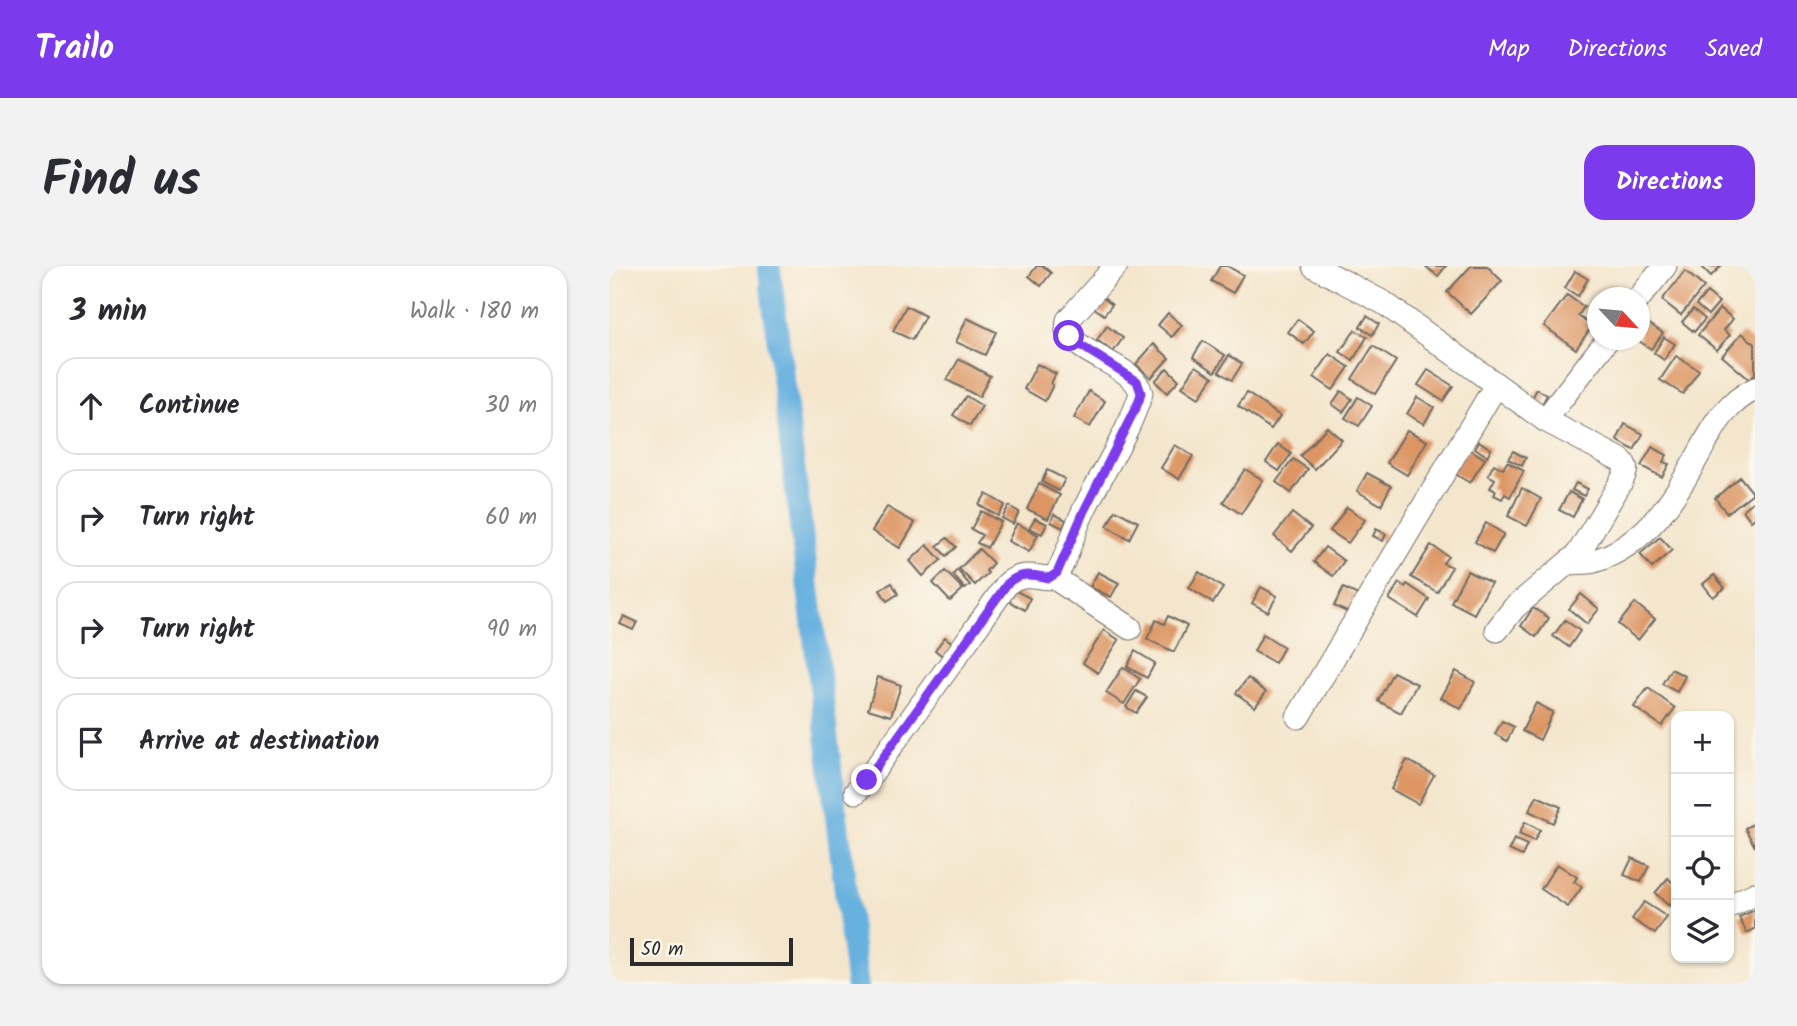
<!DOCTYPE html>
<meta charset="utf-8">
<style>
:root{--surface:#fff;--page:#f2f2f3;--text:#2b2b33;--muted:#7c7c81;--line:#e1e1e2;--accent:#7c3aed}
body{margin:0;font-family:Kalam,sans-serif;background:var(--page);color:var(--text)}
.controls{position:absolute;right:21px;bottom:21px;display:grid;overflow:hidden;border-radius:14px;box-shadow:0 2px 5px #0004}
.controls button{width:63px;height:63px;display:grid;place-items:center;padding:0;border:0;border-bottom:2px solid var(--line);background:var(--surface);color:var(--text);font:35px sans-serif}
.compass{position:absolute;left:978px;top:21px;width:63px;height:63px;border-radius:50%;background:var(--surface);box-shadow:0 2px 5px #0004;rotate:116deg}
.scale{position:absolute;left:21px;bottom:18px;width:163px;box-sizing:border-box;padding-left:7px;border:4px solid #2b2b2b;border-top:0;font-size:19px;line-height:24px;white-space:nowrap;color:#2b2b2b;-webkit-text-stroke:5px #fbf7ec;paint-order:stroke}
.stop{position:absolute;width:21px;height:21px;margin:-16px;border:5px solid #7c3aed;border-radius:50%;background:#fff}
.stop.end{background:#7c3aed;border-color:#fff;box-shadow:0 2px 7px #0008}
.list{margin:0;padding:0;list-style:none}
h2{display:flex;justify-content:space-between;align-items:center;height:91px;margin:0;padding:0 28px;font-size:30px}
h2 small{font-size:23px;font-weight:400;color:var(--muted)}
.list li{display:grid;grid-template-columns:46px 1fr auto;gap:21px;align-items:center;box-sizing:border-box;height:98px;margin:0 14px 14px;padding:0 14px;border:2px solid var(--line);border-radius:21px}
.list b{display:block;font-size:26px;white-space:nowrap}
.list em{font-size:23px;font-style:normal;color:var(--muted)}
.icon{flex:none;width:38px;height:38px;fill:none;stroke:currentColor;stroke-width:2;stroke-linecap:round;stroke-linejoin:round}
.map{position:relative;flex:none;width:1146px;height:718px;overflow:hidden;border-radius:21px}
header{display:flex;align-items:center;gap:42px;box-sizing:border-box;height:98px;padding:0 35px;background:var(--accent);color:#fff}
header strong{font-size:33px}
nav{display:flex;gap:38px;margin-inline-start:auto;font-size:24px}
.intro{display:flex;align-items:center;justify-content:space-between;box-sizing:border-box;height:168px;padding:0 42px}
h1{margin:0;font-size:49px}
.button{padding:18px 32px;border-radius:21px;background:var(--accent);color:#fff;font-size:24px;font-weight:700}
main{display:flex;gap:42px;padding:0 42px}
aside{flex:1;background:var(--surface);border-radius:21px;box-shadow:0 2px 5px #0004}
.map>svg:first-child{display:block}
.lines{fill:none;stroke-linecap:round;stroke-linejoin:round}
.canal{stroke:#67b1df;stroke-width:23}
.building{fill:#dc9563}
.minor-casing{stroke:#716c64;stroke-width:25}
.minor{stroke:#fff;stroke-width:23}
.route{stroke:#7c3aed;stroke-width:9}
</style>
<header>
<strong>Trailo</strong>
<nav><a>Map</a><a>Directions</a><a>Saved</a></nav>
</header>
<div class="intro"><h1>Find us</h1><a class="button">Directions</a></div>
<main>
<aside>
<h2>3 min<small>Walk · 180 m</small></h2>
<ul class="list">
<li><svg class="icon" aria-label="ahead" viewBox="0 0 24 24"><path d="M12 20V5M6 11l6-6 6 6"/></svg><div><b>Continue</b></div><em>30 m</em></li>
<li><svg class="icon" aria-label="right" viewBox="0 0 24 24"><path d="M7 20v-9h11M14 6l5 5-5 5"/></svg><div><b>Turn right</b></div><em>60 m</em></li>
<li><svg class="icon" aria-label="right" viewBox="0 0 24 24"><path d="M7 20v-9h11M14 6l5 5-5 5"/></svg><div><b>Turn right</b></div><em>90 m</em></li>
<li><svg class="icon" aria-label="arrive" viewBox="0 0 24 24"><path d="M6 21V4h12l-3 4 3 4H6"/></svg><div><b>Arrive at destination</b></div></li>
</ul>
</aside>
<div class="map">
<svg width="1146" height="718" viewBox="0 0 1146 718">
<rect width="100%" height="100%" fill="#fbf7ec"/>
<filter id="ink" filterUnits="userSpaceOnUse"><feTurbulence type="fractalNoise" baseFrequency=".0143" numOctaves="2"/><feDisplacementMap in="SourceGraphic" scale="14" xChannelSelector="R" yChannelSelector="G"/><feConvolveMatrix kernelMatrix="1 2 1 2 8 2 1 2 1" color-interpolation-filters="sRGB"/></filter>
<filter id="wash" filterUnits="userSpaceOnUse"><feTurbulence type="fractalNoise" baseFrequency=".00686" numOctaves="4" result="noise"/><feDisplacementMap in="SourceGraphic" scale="28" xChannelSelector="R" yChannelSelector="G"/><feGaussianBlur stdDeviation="1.57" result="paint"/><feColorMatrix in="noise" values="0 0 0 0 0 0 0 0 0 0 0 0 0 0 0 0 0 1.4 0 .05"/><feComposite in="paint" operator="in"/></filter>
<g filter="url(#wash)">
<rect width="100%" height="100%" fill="#f4e6cd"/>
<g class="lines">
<polyline class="canal" points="160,0 248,718"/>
</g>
<g id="blocks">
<g class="building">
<polygon points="428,0 434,0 442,7 432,20 420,10"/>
<polygon points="611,0 618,0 634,9 624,27 602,15"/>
<polygon points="816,0 837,0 829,10"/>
<polygon points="862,0 878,0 893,15 862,48 838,26"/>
<polygon points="1092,0 1112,0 1102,10"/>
<polygon points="966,5 979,13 969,30 956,22"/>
<polygon points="1076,5 1095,21 1072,49 1053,34"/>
<polygon points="1098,26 1110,36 1099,49 1087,39"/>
<polygon points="958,29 975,41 969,50 983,60 967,83 935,60"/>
<polygon points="492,30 503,39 495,49 484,41"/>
<polygon points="297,40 316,50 303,74 284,65"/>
<polygon points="1111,42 1124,53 1115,64 1121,69 1108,84 1089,69"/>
<polygon points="1084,43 1096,53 1085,66 1073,56"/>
<polygon points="559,47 573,59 563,71 549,59"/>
<polygon points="758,50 770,58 763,69 751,61"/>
<polygon points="1030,51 1054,67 1042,83 1030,75"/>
<polygon points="358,52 387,66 376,89 347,76"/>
<polygon points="689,53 705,65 695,78 679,66"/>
<polygon points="498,60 514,72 504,86 488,74"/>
<polygon points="746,64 758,71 744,94 731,86"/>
<polygon points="1133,67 1146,78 1146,108 1141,114 1113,90"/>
<polygon points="1055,71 1066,78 1055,94 1045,87"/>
<polygon points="594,75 616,89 606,106 584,91"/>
<polygon points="545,78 560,92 542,112 527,98"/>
<polygon points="764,80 787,95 766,128 743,113"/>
<polygon points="721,88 740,101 724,124 705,111"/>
<polygon points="620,89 633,98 623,114 610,106"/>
<polygon points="1067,90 1090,104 1074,128 1051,114"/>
<polygon points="350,93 381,110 370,131 338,114"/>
<polygon points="428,98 447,108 442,117 444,119 436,135 415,123"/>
<polygon points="587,100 604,111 590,132 573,121"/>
<polygon points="558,102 570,114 558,127 546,115"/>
<polygon points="819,104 844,120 834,135 809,119"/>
<polygon points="928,123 938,129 932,140 922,134"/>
<polygon points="480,125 496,135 481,161 465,152"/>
<polygon points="732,125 743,133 734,146 723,138"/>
<polygon points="638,127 671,150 662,163 629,140"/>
<polygon points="357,130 373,140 361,160 344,149"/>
<polygon points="749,131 763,140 750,160 736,152"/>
<polygon points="808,131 825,141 815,158 798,148"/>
<polygon points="1016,158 1034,168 1025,184 1008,174"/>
<polygon points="718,161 733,174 706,203 691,190"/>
<polygon points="798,164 818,175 798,209 778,197"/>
<polygon points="870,175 882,183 878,190 866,182"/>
<polygon points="669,178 682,188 670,205 657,196"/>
<polygon points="566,179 584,190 570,213 552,202"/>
<polygon points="1043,181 1058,189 1054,196 1060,198 1053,211 1032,200"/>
<polygon points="859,182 876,193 861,217 843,206"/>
<polygon points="904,185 917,192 913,200 899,193"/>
<polygon points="684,193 699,203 682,227 667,216"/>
<polygon points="898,196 915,205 901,231 896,228 893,233 885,229 887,225 881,222 886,213 879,209 885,198 894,203"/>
<polygon points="636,203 654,214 632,248 614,236"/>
<polygon points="438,204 456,213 450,225 433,216"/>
<polygon points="758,207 782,220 772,239 748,225"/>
<polygon points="1131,211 1144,227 1118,247 1106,232"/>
<polygon points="967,217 979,223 975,230 963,224"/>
<polygon points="430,218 451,229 439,253 418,243"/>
<polygon points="913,222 932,233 918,260 899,250"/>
<polygon points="960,226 973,233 964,251 950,244"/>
<polygon points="377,228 396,239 389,250 370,239"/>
<polygon points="1146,234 1146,252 1142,255 1134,244"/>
<polygon points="400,240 410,246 404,258 393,252"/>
<polygon points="278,241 306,257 291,282 263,265"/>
<polygon points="738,241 756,254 739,277 721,265"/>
<polygon points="506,244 529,256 520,273 498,260"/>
<polygon points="372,245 392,256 378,282 368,277 373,269 362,263"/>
<polygon points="683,247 702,262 683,285 665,270"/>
<polygon points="445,248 457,254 454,262 442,256"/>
<polygon points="426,252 438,258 433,268 420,262"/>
<polygon points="408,257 429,269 420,286 399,275"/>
<polygon points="877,257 895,268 884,287 866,276"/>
<polygon points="767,263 777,268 774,275 764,270"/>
<polygon points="1051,271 1063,284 1043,302 1031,288"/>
<polygon points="338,272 347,281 337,290 328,280"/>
<polygon points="318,279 332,294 314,310 301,295"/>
<polygon points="822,279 839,290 834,297 843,301 828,326 802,311"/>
<polygon points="716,281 735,295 724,310 705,296"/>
<polygon points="370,283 384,297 377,305 379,307 366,319 350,303"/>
<polygon points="348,304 361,319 356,323 344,309"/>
<polygon points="336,305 354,323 341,335 324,317"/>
<polygon points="858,305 882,317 865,348 842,336"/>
<polygon points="489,306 510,317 502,331 481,321"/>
<polygon points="590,306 614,322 604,337 580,322"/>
<polygon points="1105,309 1116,322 1104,331 1094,318"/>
<polygon points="283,317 289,328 278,335 271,324"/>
<polygon points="790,317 796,321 798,318 820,333 809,351 780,333"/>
<polygon points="652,321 668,330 659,346 643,337"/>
<polygon points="734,322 749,329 740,347 725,340"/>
<polygon points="403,323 421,332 416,344 397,334"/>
<polygon points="972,328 990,343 978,358 960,343"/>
<polygon points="1026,337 1046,353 1029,374 1009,358"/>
<polygon points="924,342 940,352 927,371 912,360"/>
<polygon points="15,350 28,356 24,364 11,358"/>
<polygon points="559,350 578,360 565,386 538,373 547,354 555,358"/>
<polygon points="956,354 971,365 960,381 944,370"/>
<polygon points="495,364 510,374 489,407 474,397"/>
<polygon points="654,368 675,381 666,397 645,385"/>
<polygon points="336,371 347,380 337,393 326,384"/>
<polygon points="526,385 546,397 538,412 518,401"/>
<polygon points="514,401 531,413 515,438 497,427"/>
<polygon points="1062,403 1076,410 1068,426 1053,418"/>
<polygon points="847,405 866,416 852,443 832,432"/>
<polygon points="784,406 808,418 792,447 769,435"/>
<polygon points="269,411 292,419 282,450 259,443"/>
<polygon points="639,412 657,426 646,441 627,427"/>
<polygon points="1039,422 1066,442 1053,460 1025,441"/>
<polygon points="527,425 538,431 527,447 517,441"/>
<polygon points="927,437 944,446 931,474 913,465"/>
<polygon points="893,455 905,461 898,475 886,468"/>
<polygon points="798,494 825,509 809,538 782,523"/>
<polygon points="928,530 952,541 944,557 920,545"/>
<polygon points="916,556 931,564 925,575 910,568"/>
<polygon points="1146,557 1146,581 1136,562"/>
<polygon points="905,573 918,579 913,590 900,584"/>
<polygon points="1023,592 1040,600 1032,616 1015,609"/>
<polygon points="948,598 968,611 965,616 973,621 959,641 932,623"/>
<polygon points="1059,612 1067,620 1067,633 1060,640 1046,627"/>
<polygon points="1035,636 1058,651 1046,668 1023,653"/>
<polygon points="1146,644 1146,663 1138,667 1130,651"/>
</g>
</g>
</g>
<g filter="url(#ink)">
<use href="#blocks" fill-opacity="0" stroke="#716c64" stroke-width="2"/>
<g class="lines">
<defs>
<g id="minor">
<path d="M705,0l70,37 161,117 74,39c10,7 7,13 2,23l-43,72 -64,54 -17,22"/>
<polyline points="1030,32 1056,0"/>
<polyline points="936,154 998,74"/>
<path d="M959,297c8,-1 18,0 26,-2 52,-15 82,-65 106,-109 15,-27 26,-49 55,-63"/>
<polyline points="444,311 521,362"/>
<polyline points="689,451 887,119"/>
<path d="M247,526l11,-12 95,-132 45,-64c20,-18 40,1 49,-10 5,-5 7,-13 10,-19 6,-15 11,-31 18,-45 18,-38 45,-77 57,-117 -6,-28 -61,-36 -74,-62l1,-11 48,-54"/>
<polyline points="1120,640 1146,628"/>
</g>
</defs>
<use href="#minor" class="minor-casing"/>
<use href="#minor" class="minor"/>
</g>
</g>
<g class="lines" filter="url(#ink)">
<path class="route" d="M258,514l140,-196c13,-13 26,-9 42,-6l8,-5 27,-62 55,-110 2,-8 -4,-12 -62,-39 -6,-6"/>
</g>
</svg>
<div class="controls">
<button>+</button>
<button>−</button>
<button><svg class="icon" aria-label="locate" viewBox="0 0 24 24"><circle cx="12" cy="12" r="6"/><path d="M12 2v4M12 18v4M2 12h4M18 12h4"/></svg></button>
<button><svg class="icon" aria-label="layers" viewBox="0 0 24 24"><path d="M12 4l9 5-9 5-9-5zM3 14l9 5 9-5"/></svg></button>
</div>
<svg class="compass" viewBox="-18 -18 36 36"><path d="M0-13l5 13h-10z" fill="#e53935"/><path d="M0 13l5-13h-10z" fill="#7c7c81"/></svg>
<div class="scale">50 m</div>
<div class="stop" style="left:460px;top:70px"></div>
<div class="stop end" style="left:258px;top:514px"></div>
</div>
</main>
